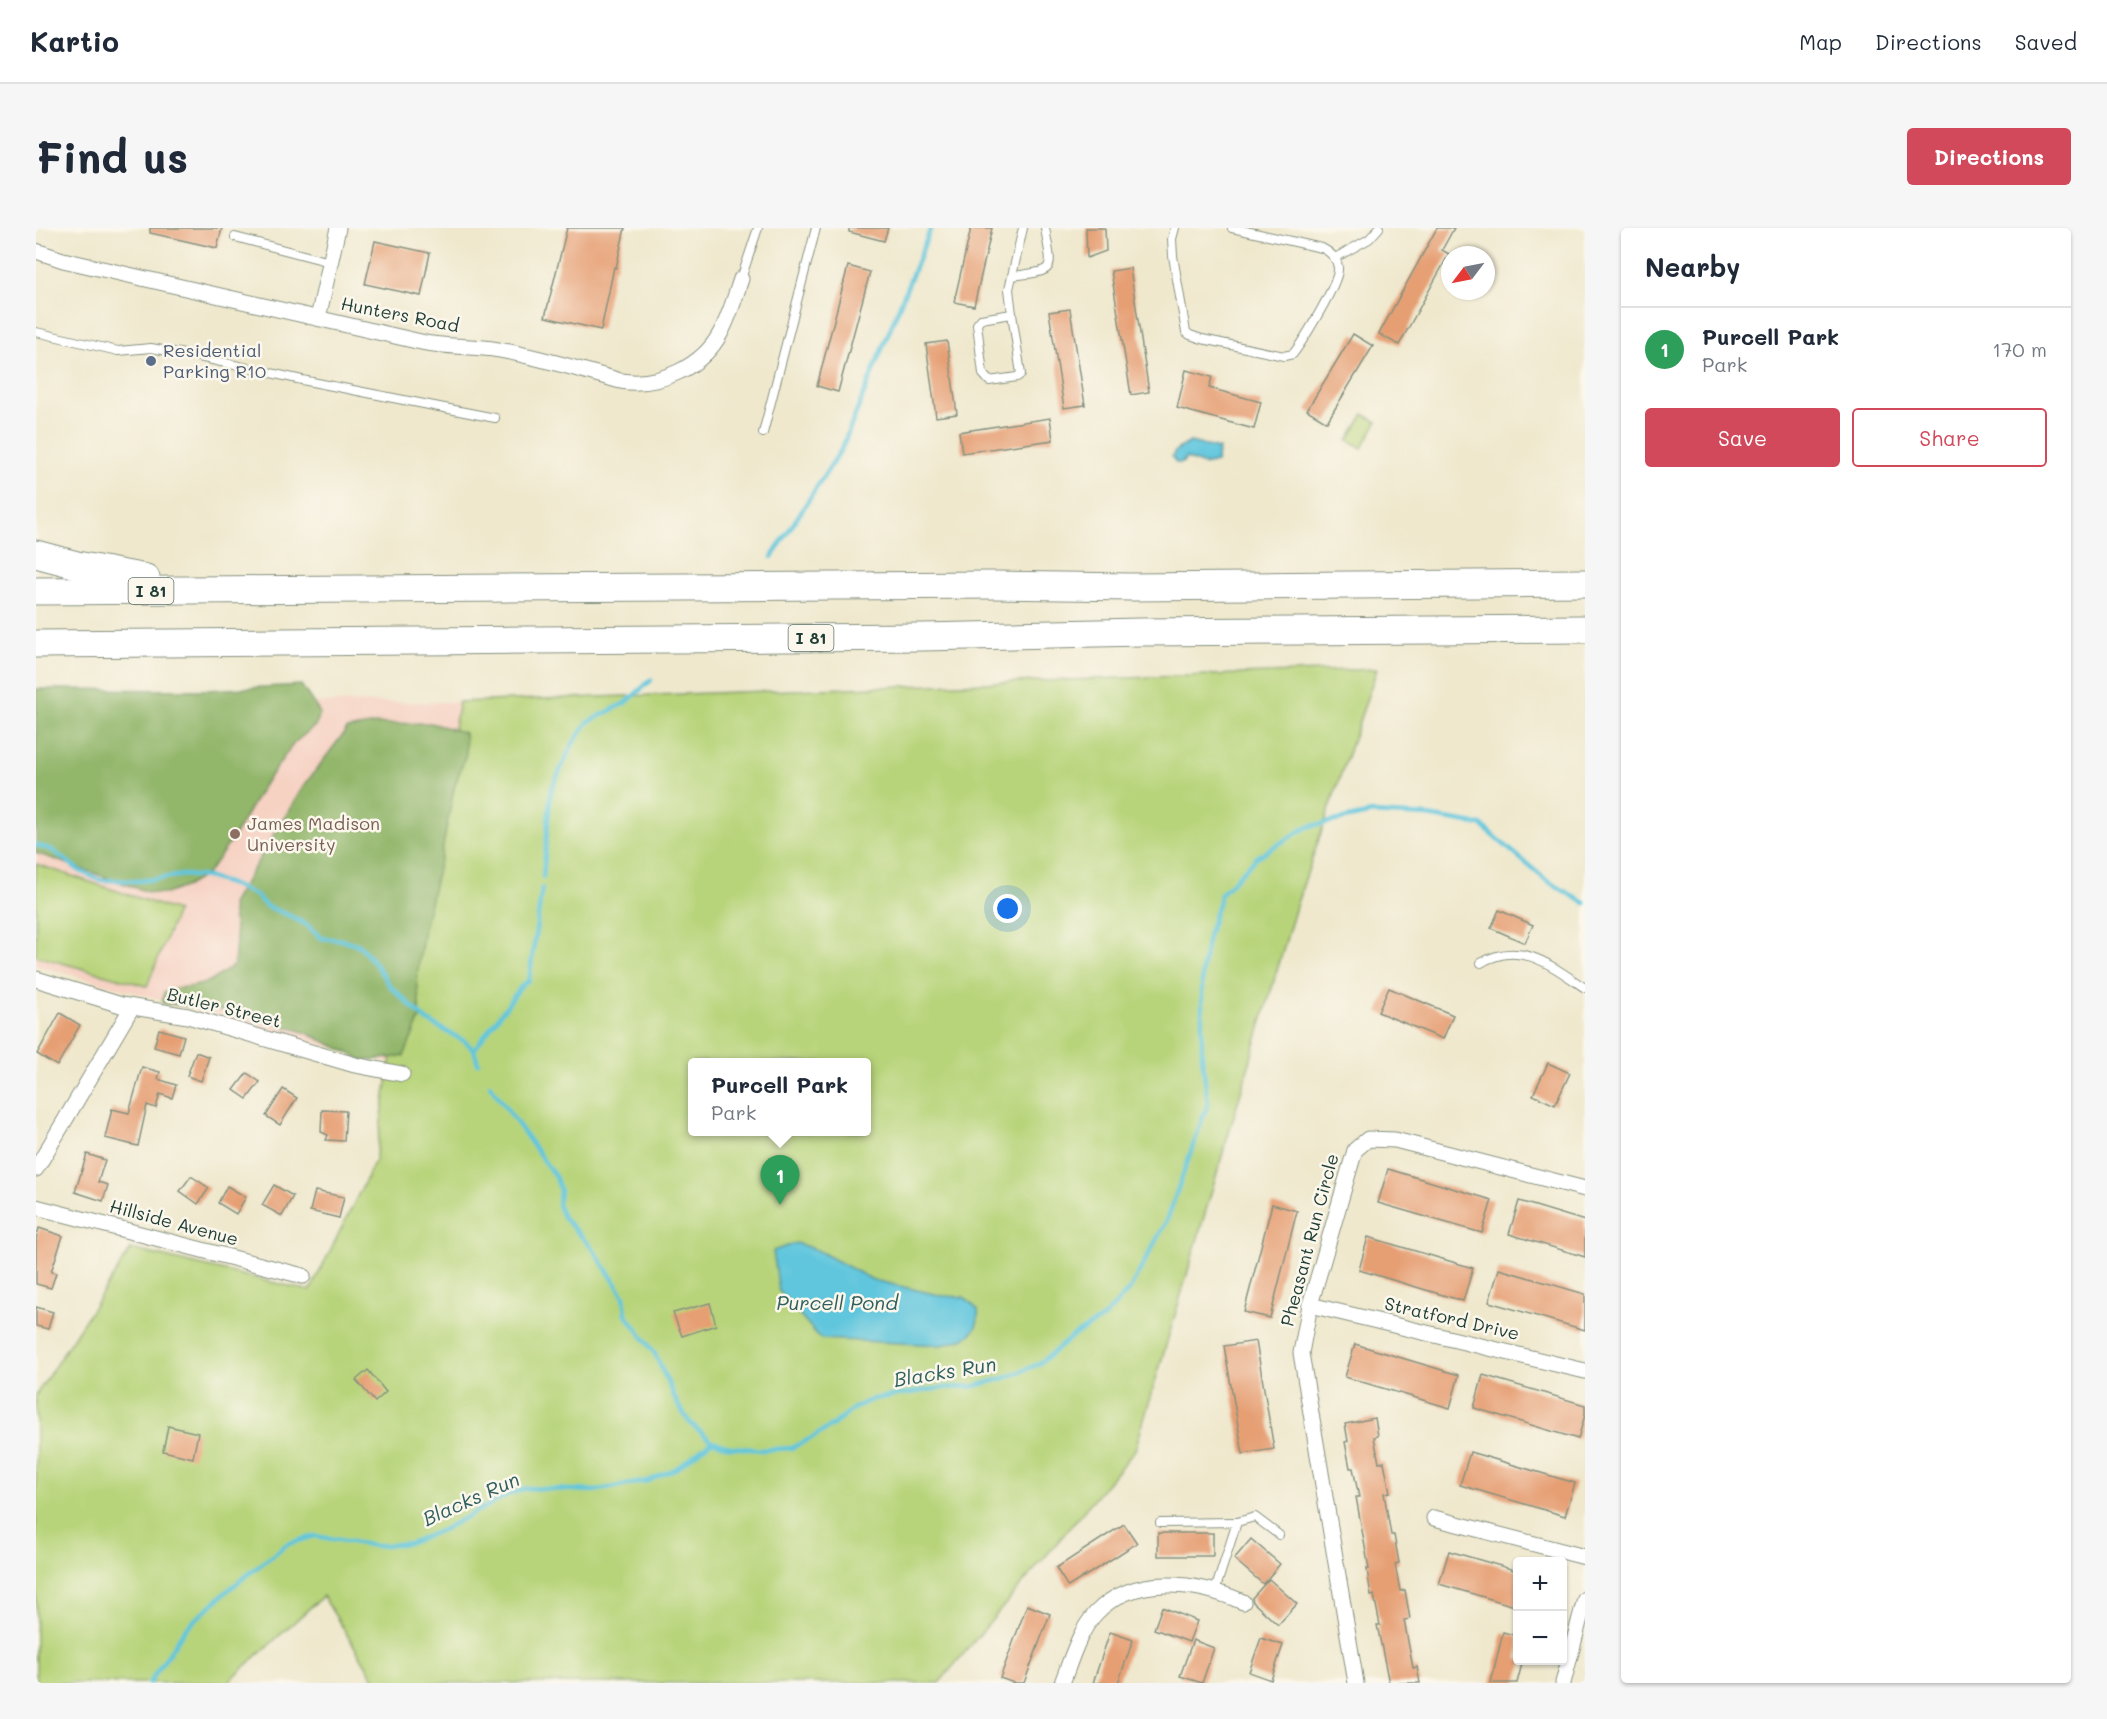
<!DOCTYPE html>
<meta charset="utf-8">
<style>
:root{--surface:#fff;--page:#f6f6f7;--text:#1f2937;--muted:#747a83;--line:#e0e1e3;--accent:#d1495b}
body{margin:0;font-family:Mali,sans-serif;background:var(--page);color:var(--text)}
.controls{position:absolute;right:18px;bottom:18px;display:grid;overflow:hidden;border-radius:6px;box-shadow:0 2px 4px #0004}
.controls button{width:54px;height:54px;display:grid;place-items:center;padding:0;border:0;border-bottom:2px solid var(--line);background:var(--surface);color:var(--text);font:30px sans-serif}
.compass{position:absolute;left:1405px;top:18px;width:54px;height:54px;border-radius:50%;background:var(--surface);box-shadow:0 2px 4px #0004;rotate:238deg}
.you{position:absolute;left:972px;top:681px;width:21px;height:21px;margin:-15px;border:4px solid #fff;border-radius:50%;background:#1a73e8;box-shadow:0 0 0 9px #1a73e833}
.badge{display:grid;place-items:center;width:39px;height:39px;border-radius:50%;background:var(--accent);color:#fff;font-size:20px;font-weight:700}
.pin{position:absolute;translate:-50% -50px;filter:drop-shadow(0 2px 3px #0008)}
.pin::after{content:'';position:absolute;top:32px;width:21px;height:18px;background:inherit;clip-path:polygon(0 0,100% 0,50% 100%)}
.popup{position:absolute;left:652px;top:830px;width:183px;height:78px;box-sizing:border-box;display:grid;place-content:center;border-radius:6px;background:var(--surface);filter:drop-shadow(0 2px 4px #0005);font-size:20px;white-space:nowrap;color:var(--muted)}
.popup b{font-size:22px;color:var(--text)}
.popup::after{content:'';position:absolute;left:50%;top:100%;margin-left:-12px;border:12px solid transparent;border-top-color:var(--surface)}
.list{margin:0;padding:0;list-style:none}
h2{display:flex;justify-content:space-between;align-items:center;height:78px;margin:0;padding:0 24px;font-size:26px}
h2 small{font-size:20px;font-weight:400;color:var(--muted)}
.list li{display:grid;grid-template-columns:39px 1fr auto;gap:18px;align-items:center;box-sizing:border-box;height:84px;padding:0 24px;border-top:2px solid var(--line)}
.list b{display:block;font-size:22px;white-space:nowrap}
.list p{margin:0;font-size:20px;white-space:nowrap;color:var(--muted)}
.list em{font-size:20px;font-style:normal;color:var(--muted)}
.actions{display:flex;gap:12px;padding:18px 24px}
.actions a{flex:1;padding:14px 0;border:2px solid var(--accent);border-radius:6px;text-align:center;font-size:21px;color:var(--accent)}
.actions .main{background:var(--accent);color:#fff}
.map{position:relative;flex:none;width:1549px;height:1455px;overflow:hidden;border-radius:6px}
header{display:flex;align-items:center;gap:36px;box-sizing:border-box;height:84px;padding:0 30px;background:var(--surface);border-bottom:2px solid var(--line)}
header strong{font-size:28px}
nav{display:flex;gap:33px;margin-inline-start:auto;font-size:21px}
.intro{display:flex;align-items:center;justify-content:space-between;box-sizing:border-box;height:144px;padding:0 36px}
h1{margin:0;font-size:42px}
.button{padding:15px 27px;border-radius:6px;background:var(--accent);color:#fff;font-size:21px;font-weight:700}
main{display:flex;gap:36px;padding:0 36px}
aside{flex:1;background:var(--surface);border-radius:6px;box-shadow:0 2px 4px #0004}
.map>svg:first-child{display:block}
.built{fill:#f6d2c3}
.green{fill:#b8d47a;stroke:#6c8857;stroke-width:1.5;fill-rule:evenodd}
.forest{fill:#92b66a;stroke:#587a4f;stroke-width:1.5}
.water{fill:#60c6dd;stroke:#408288;stroke-width:1.5}
.lines{fill:none;stroke-linecap:round;stroke-linejoin:round}
.stream{stroke:#60c6dd;stroke-width:4.5}
.building{fill:#e69f73}
.service-casing{stroke:#879280;stroke-width:10}
.minor-casing{stroke:#879280;stroke-width:17}
.motorway-casing{stroke:#879280;stroke-width:29}
.service{stroke:#fff;stroke-width:8}
.minor{stroke:#fff;stroke-width:15}
.motorway{stroke:#fff;stroke-width:27}
.service-dot{fill:#5c6f8a;stroke:#fbf7ec;stroke-width:2}
.education-dot{fill:#8d6e63;stroke:#fbf7ec;stroke-width:2}
.labels{text-anchor:middle;stroke-width:5;stroke-linejoin:round;paint-order:stroke}
.shield{fill:#fbf7ec;stroke:#61756b;stroke-width:1.5}
.shield-label{font-size:16px;font-weight:bold;fill:#1f3d34}
.street-label{font-size:18px;fill:#1f3d34;stroke:#fbf7ec}
.service-label{font-size:18px;fill:#4e5e75;stroke:#fbf7ec;text-anchor:start}
.education-label{font-size:18px;fill:#785e54;stroke:#fbf7ec;text-anchor:start}
.water-label{font-size:20px;font-style:italic;fill:#2f5f5e;stroke:#fbf7ec}
</style>
<header>
<strong>Kartio</strong>
<nav><a>Map</a><a>Directions</a><a>Saved</a></nav>
</header>
<div class="intro"><h1>Find us</h1><a class="button">Directions</a></div>
<main>
<div class="map">
<svg width="1549" height="1455" viewBox="0 0 1549 1455">
<rect width="100%" height="100%" fill="#fbf7ec"/>
<filter id="ink" filterUnits="userSpaceOnUse"><feTurbulence type="fractalNoise" baseFrequency=".0167" numOctaves="2"/><feDisplacementMap in="SourceGraphic" scale="12" xChannelSelector="R" yChannelSelector="G"/><feConvolveMatrix kernelMatrix="1 2 1 2 8 2 1 2 1" color-interpolation-filters="sRGB"/></filter>
<filter id="wash" filterUnits="userSpaceOnUse"><feTurbulence type="fractalNoise" baseFrequency=".008" numOctaves="4" result="noise"/><feDisplacementMap in="SourceGraphic" scale="24" xChannelSelector="R" yChannelSelector="G"/><feGaussianBlur stdDeviation="1.35" result="paint"/><feColorMatrix in="noise" values="0 0 0 0 0 0 0 0 0 0 0 0 0 0 0 0 0 1.4 0 .05"/><feComposite in="paint" operator="in"/></filter>
<g filter="url(#wash)">
<rect width="100%" height="100%" fill="#efe8cd"/>
<polygon class="built" points="423,474 354,835 0,737 0,476"/>
<g class="green">
<polygon points="1328,186 1341,194 1326,220 1312,212"/>
<path d="M1341,441l-80,234 -162,547 -196,233h-562l-54,-87 -96,87h-191v-288l95,-146 179,42 65,-130 15,-98 69,-361zM657,834h174v70h-174z"/>
<polygon points="0,636 141,683 111,758 0,728"/>
</g>
<g class="forest">
<polygon points="265,457 284,485 280,497 258,515 229,555 197,610 171,646 151,658 130,666 112,664 0,625 0,461 171,462"/>
<path d="M395,495l34,10 1,21 -12,34 -12,63 -18,77 -7,48 3,42 -16,38 -39,5 -58,-28 -68,-21 -77,-9 2,-11c11,-5 19,-4 30,-6 16,-3 26,-11 40,-21l2,-26 -4,-35 71,-117 44,-58 29,-5z"/>
</g>
<g class="water">
<polygon points="1154,214 1183,221 1180,234 1168,237 1150,230 1146,235 1140,235 1136,229 1140,222"/>
<path d="M760,1015l21,7 56,30 70,16 21,1 14,13c3,26 -16,31 -37,35l-120,-6 -42,-48 -6,-40z"/>
</g>
<g class="lines">
<g class="stream">
<polyline points="736,329 806,220 895,0"/>
<polyline points="0,617 16,622 44,643 64,652 104,653 148,647 171,649 197,657 219,667 230,678 252,687 271,697 285,710 307,712 323,717 340,737 354,758 390,792 430,814 438,822 442,835"/>
<polyline points="507,649 515,562 537,515 552,494 591,474 615,452"/>
<polyline points="438,822 486,757 493,752 506,660"/>
<polyline points="454,857 520,950 524,963 522,977 527,989 557,1021 588,1068 590,1086 619,1126 642,1177 654,1195 676,1213"/>
<polyline points="113,1455 149,1401 191,1363 251,1316 279,1308 339,1318 374,1315 406,1302 471,1267 491,1260 557,1263 612,1253 641,1240 676,1213 694,1219 726,1222 755,1220 778,1209 797,1197 818,1180 837,1171 905,1160 939,1158 969,1150 1003,1136 1037,1108 1067,1090 1094,1061 1131,992 1172,875 1166,829 1166,745 1172,708 1185,666 1221,629 1271,599 1336,585 1391,588 1445,597 1510,652 1549,675"/>
</g>
</g>
<g id="blocks">
<g class="building">
<polygon points="114,0 186,0 181,20 114,5"/>
<polygon points="531,0 589,0 580,40 578,39 565,102 509,89"/>
<polygon points="813,0 852,0 848,13 813,4"/>
<polygon points="935,0 956,0 938,78 918,74"/>
<polygon points="1050,0 1069,0 1070,23 1051,30"/>
<polygon points="1401,0 1418,0 1406,22 1413,26 1363,117 1343,106"/>
<polygon points="339,13 394,25 385,68 329,56"/>
<polygon points="812,38 834,44 802,164 781,158"/>
<polygon points="1094,40 1113,164 1095,167 1075,43"/>
<polygon points="1034,81 1049,177 1028,180 1013,84"/>
<polygon points="1317,106 1337,118 1291,194 1271,182"/>
<polygon points="911,113 921,186 900,189 890,116"/>
<polygon points="1150,142 1176,149 1173,160 1225,174 1218,201 1141,180"/>
<polygon points="1014,190 1017,212 926,225 923,204"/>
<polygon points="1463,682 1497,697 1489,715 1455,700"/>
<polygon points="1353,760 1417,787 1407,811 1342,784"/>
<polygon points="24,785 44,797 21,838 1,826"/>
<polygon points="123,801 148,808 143,826 118,819"/>
<polygon points="160,824 173,829 165,853 151,848"/>
<polygon points="1512,835 1534,845 1519,877 1497,867"/>
<polygon points="106,839 124,844 122,851 140,857 136,870 124,866 120,880 111,877 102,918 69,910 76,881 93,885"/>
<polygon points="211,845 224,854 211,871 198,862"/>
<polygon points="247,861 261,870 244,897 230,888"/>
<polygon points="286,882 310,883 308,913 290,912 292,907 285,904"/>
<polygon points="51,926 69,932 62,954 72,957 67,973 39,964"/>
<polygon points="1352,941 1456,972 1446,1005 1342,975"/>
<polygon points="155,948 173,960 162,976 144,963"/>
<polygon points="238,957 257,968 246,988 226,977"/>
<polygon points="191,958 210,969 200,986 182,975"/>
<polygon points="279,963 308,969 303,990 274,983"/>
<polygon points="1483,973 1549,993 1549,1029 1473,1006"/>
<polygon points="1236,976 1261,983 1234,1090 1208,1084"/>
<polygon points="3,1000 27,1008 15,1044 20,1045 15,1060 0,1056 0,1011"/>
<polygon points="1332,1009 1437,1040 1427,1073 1323,1042"/>
<polygon points="1463,1041 1549,1066 1549,1102 1453,1074"/>
<polygon points="674,1075 680,1097 646,1108 637,1085"/>
<polygon points="0,1079 17,1084 12,1101 0,1098"/>
<polygon points="1220,1113 1238,1221 1207,1226 1188,1118"/>
<polygon points="1319,1116 1423,1147 1414,1180 1309,1149"/>
<polygon points="332,1142 350,1164 339,1174 320,1152"/>
<polygon points="1447,1147 1549,1177 1549,1187 1542,1211 1438,1180"/>
<polygon points="1339,1190 1342,1208 1338,1209 1343,1235 1348,1234 1354,1264 1348,1265 1355,1307 1358,1307 1363,1335 1359,1336 1364,1363 1369,1362 1374,1391 1368,1392 1377,1440 1381,1439 1384,1455 1353,1455 1341,1397 1344,1397 1338,1367 1335,1368 1331,1341 1333,1341 1320,1269 1323,1269 1317,1240 1314,1240 1309,1214 1312,1213 1309,1196"/>
<polygon points="132,1198 162,1205 157,1230 127,1223"/>
<polygon points="1434,1224 1539,1255 1529,1288 1424,1257"/>
<polygon points="1088,1296 1101,1315 1032,1359 1020,1340"/>
<rect x="1122" y="1305" width="55" height="23"/>
<polygon points="1215,1311 1244,1336 1227,1356 1198,1331"/>
<polygon points="1413,1323 1482,1343 1482,1379 1403,1356"/>
<polygon points="1233,1351 1261,1376 1242,1397 1217,1374 1216,1370"/>
<polygon points="991,1377 1014,1386 988,1455 978,1455 964,1450"/>
<polygon points="1126,1379 1161,1393 1153,1414 1118,1401"/>
<polygon points="1074,1404 1097,1412 1082,1455 1057,1455"/>
<polygon points="1467,1404 1482,1408 1482,1432 1487,1432 1481,1455 1455,1455"/>
<polygon points="1225,1410 1247,1417 1235,1452 1213,1444"/>
<polygon points="1157,1412 1178,1420 1166,1455 1144,1448"/>
</g>
</g>
</g>
<g filter="url(#ink)">
<use href="#blocks" fill-opacity="0" stroke="#879280" stroke-width="1.5"/>
<g class="lines">
<defs>
<g id="service">
<path d="M1139,0l-3,11 1,17 13,76 4,3 12,4 82,17 9,-2c10,-13 46,-71 45,-85 0,-10 -8,-17 -16,-21l-90,-20"/>
<polyline points="199,9 294,34"/>
<polyline points="1299,30 1333,11 1343,0"/>
<path d="M976,48c46,-6 40,-4 33,-48"/>
<polyline points="705,51 722,0"/>
<polygon points="976,86 985,146 981,149 953,153 947,146 941,96 945,91"/>
<polyline points="976,86 973,61 987,0"/>
<polyline points="0,104 82,123 115,120 154,127 266,152 459,190"/>
<polyline points="727,205 780,0"/>
<path d="M1445,735c39,-24 71,3 104,25"/>
<polyline points="1201,1294 1219,1289 1243,1307"/>
<polyline points="1124,1295 1201,1294 1179,1363"/>
</g>
<g id="minor">
<path d="M0,23l27,9 358,82c26,6 52,3 78,8 41,7 82,20 122,31 38,6 82,-14 100,-49 9,-17 14,-35 20,-53"/>
<polyline points="282,90 302,0"/>
<polyline points="0,751 85,777 152,788 319,837 366,846"/>
<polyline points="0,941 96,779"/>
<polyline points="0,979 267,1048"/>
<polyline points="1274,1077 1549,1143"/>
<polyline points="1398,1290 1549,1329"/>
<path d="M1026,1455c9,-23 17,-52 34,-70 38,-40 102,-31 147,-11"/>
<polyline points="1320,1455 1265,1125 1274,1077 1319,922 1332,911 1359,912 1549,961"/>
<polyline points="1527,1455 1549,1371"/>
</g>
<g id="motorway">
<polyline points="0,326 41,337 110,350"/>
<polyline points="0,363 960,357 1096,359 1549,355"/>
<polyline points="0,416 886,409 1105,404 1549,401"/>
</g>
</defs>
<use href="#service" class="service-casing"/>
<use href="#minor" class="minor-casing"/>
<use href="#motorway" class="motorway-casing"/>
<use href="#service" class="service"/>
<use href="#minor" class="minor"/>
<use href="#motorway" class="motorway"/>
</g>
</g>
<circle class="service-dot" cx="115" cy="133" r="6"/>
<circle class="education-dot" cx="199" cy="606" r="6"/>
<g class="labels">
<g class="shield">
<rect x="92.5" y="350" width="45" height="26" rx="4.5"/>
<rect x="752.5" y="397" width="45" height="26" rx="4.5"/>
</g>
<g class="shield-label">
<text x="115" y="369">I 81</text>
<text x="775" y="416">I 81</text>
</g>
<g class="street-label">
<text transform="translate(364 87) rotate(11)" y="6">Hunters Road</text>
<text transform="translate(188 780) rotate(14)" y="6">Butler Street</text>
<text transform="translate(138 995) rotate(15)" y="6">Hillside Avenue</text>
<text transform="translate(1274 1012) rotate(-75)" y="6">Pheasant Run Circle</text>
<text transform="translate(1416 1091) rotate(13)" y="6">Stratford Drive</text>
</g>
<g class="service-label">
<text x="127" y="129">Residential<tspan x="127" dy="21">Parking R10</tspan></text>
</g>
<g class="education-label">
<text x="211" y="602">James Madison<tspan x="211" dy="21">University</tspan></text>
</g>
<g class="water-label">
<text x="801" y="1082">Purcell Pond</text>
<text transform="translate(909 1144) rotate(-9)" y="7">Blacks Run</text>
<text transform="translate(435 1271) rotate(-24)" y="7">Blacks Run</text>
</g>
</g>
</svg>
<div class="controls">
<button>+</button>
<button>−</button>
</div>
<svg class="compass" viewBox="-18 -18 36 36"><path d="M0-13l5 13h-10z" fill="#e53935"/><path d="M0 13l5-13h-10z" fill="#747a83"/></svg>
<div class="you"></div>
<div class="pin badge" style="left:744px;top:977px;background:#2e9e5b">1</div>
<div class="popup"><b>Purcell Park</b>Park</div>
</div>
<aside>
<h2>Nearby<small></small></h2>
<ul class="list">
<li><span class="badge" style="background:#2e9e5b">1</span><div><b>Purcell Park</b><p>Park</p></div><em>170 m</em></li>
</ul>
<div class="actions"><a class="main">Save</a><a>Share</a></div>
</aside>
</main>
